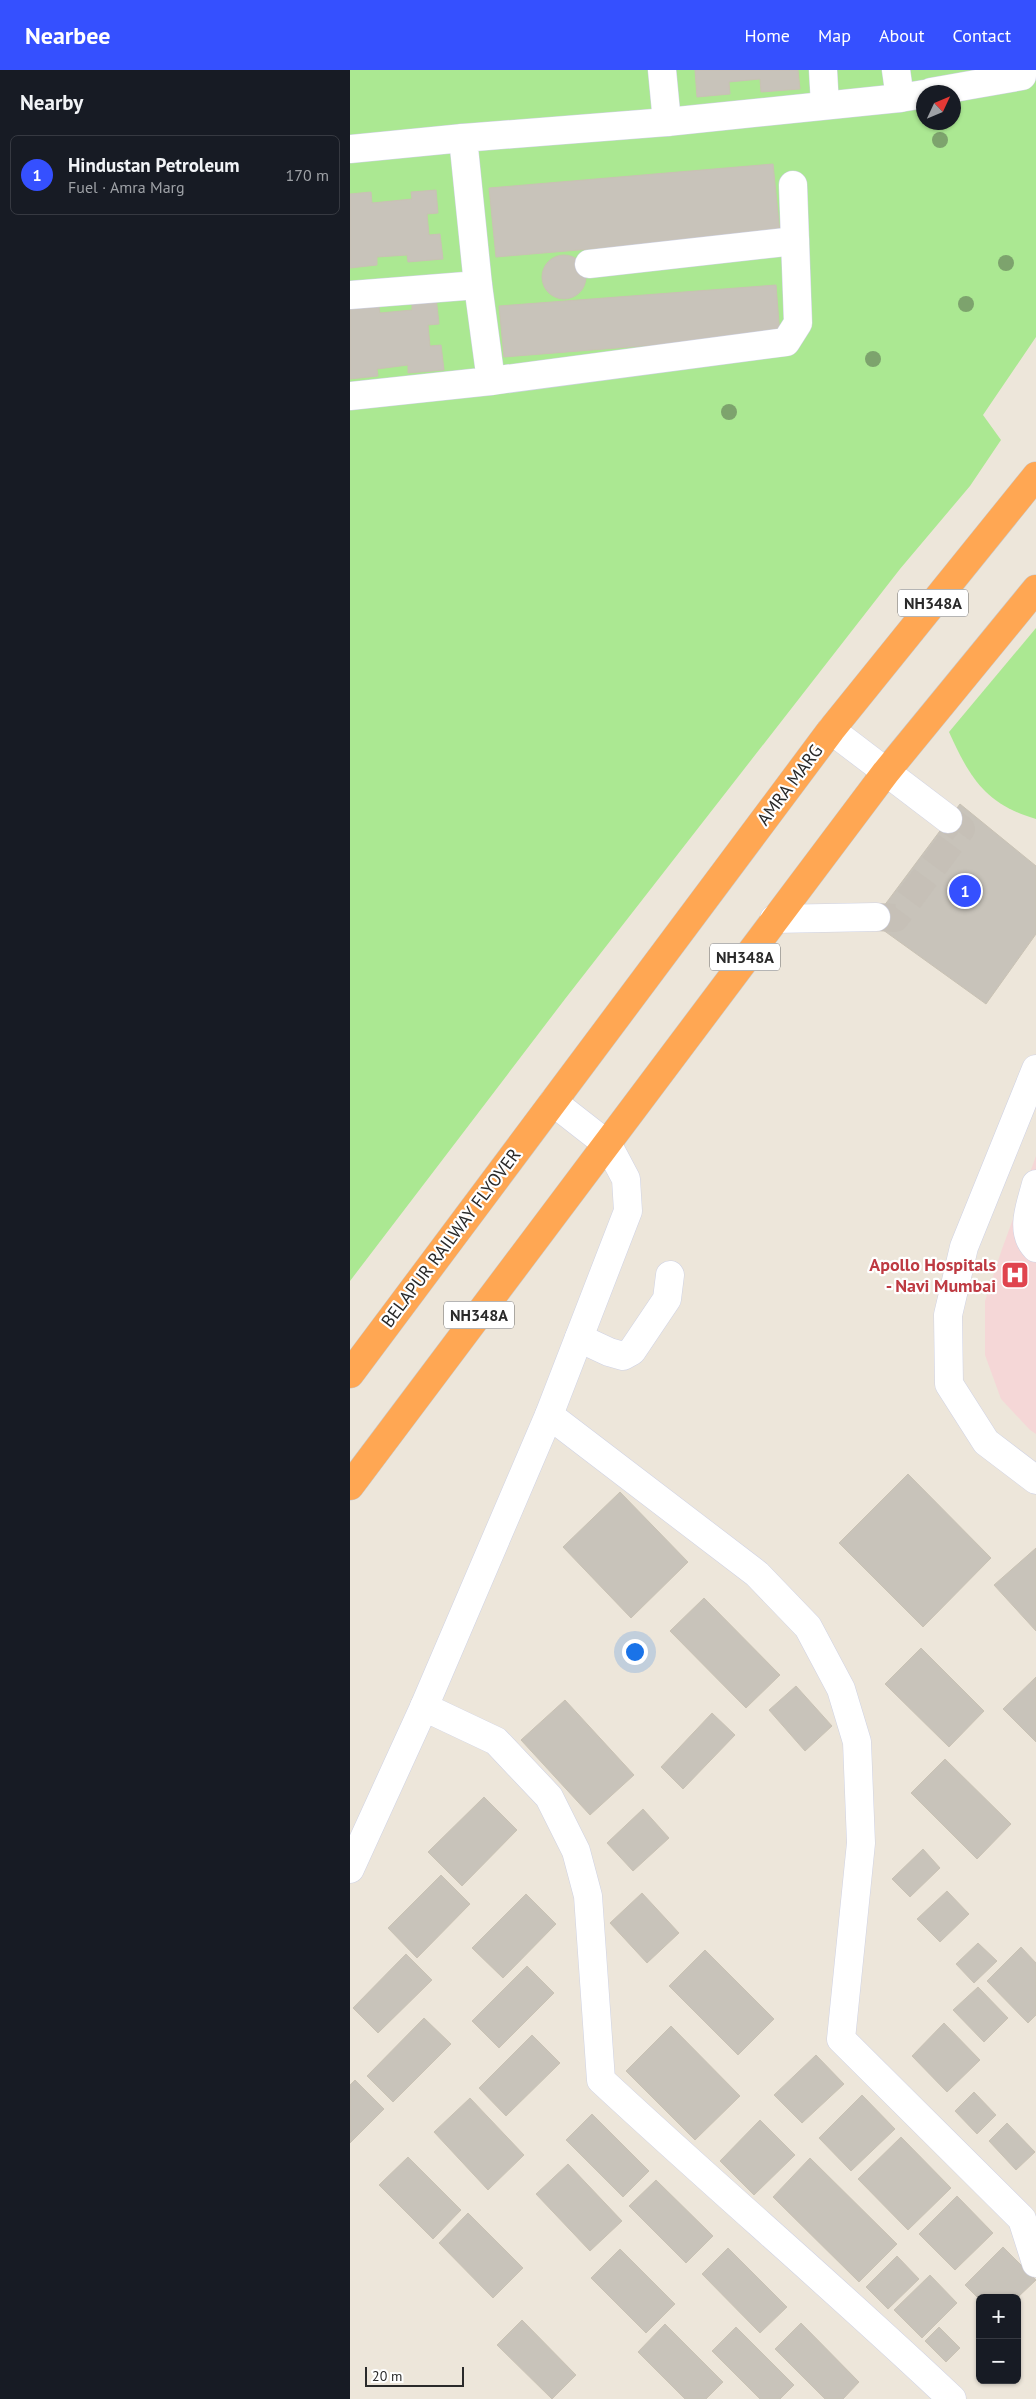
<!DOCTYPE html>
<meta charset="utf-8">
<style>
:root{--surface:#171b24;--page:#242831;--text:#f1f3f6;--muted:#9ea1a6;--line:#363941;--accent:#3550ff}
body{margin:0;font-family:"PT Sans",sans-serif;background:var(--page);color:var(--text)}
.controls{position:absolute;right:15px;bottom:15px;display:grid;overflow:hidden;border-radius:8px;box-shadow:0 1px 4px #0004}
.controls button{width:45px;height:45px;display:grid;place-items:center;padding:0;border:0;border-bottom:1px solid var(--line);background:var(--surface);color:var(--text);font:25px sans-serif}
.compass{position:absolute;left:566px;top:15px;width:45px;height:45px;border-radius:50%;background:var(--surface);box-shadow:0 1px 4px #0004;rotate:46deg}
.scale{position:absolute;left:15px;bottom:12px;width:99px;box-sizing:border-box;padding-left:5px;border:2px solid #2a2a2a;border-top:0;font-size:14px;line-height:18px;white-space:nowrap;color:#2a2a2a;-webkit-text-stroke:4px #fff;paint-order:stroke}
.you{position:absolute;left:284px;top:1581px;width:18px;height:18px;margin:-12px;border:4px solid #fff;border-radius:50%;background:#1a73e8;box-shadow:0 0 0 8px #1a73e833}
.badge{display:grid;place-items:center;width:32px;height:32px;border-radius:50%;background:var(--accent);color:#fff;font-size:16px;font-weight:700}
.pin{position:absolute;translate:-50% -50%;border:2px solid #fff;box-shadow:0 1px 5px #0006}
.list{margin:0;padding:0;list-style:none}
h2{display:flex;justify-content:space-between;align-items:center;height:65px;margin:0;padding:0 20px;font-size:21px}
h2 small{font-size:16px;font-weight:400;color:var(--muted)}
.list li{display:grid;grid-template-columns:32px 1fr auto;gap:15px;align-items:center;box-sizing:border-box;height:80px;margin:0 10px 10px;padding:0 10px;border:1px solid var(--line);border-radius:8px}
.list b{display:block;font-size:19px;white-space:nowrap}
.list p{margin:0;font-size:16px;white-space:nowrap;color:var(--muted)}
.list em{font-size:16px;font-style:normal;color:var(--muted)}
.map{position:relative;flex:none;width:686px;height:2329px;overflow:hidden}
header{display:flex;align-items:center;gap:30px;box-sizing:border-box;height:70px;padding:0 25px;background:var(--accent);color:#fff}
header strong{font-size:24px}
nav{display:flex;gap:28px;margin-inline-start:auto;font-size:18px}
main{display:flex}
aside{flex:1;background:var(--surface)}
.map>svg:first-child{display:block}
.medical{fill:#f5d7d7}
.green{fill:#abe892;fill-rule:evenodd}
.building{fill:#c8c3ba;stroke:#c9c2b4}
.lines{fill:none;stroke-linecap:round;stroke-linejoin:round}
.minor-tunnel{stroke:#c6c0b7;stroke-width:28;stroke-dasharray:28 14;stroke-linecap:butt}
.minor-casing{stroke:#cfd2e4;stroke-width:29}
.highway-casing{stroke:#c8c8c8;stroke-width:29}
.minor{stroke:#fff;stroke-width:28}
.highway{stroke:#ffa753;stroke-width:28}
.tree{fill:#7da36d}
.labels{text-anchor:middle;stroke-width:4.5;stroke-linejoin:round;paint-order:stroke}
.shield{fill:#fff;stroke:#6a6a6a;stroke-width:1}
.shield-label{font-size:16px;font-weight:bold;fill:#2a2a2a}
.street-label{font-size:18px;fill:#2a2a2a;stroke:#fff}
.health-label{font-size:18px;font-weight:bold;fill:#be3a42;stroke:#fff;text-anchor:end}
</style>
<header>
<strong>Nearbee</strong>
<nav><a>Home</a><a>Map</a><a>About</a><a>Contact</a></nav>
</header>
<main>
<aside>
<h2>Nearby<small></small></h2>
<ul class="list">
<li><span class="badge">1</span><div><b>Hindustan Petroleum</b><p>Fuel · Amra Marg</p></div><em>170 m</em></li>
</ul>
</aside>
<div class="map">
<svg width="686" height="2329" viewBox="0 0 686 2329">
<rect width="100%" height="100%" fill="#ede6da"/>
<polygon class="medical" points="686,1086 686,1364 680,1360 651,1329 635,1285 635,1231 652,1179"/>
<g class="green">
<path d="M0,0h686v267l-53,78 18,25 -31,46 -70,83 -335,430 -215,282zM574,22h30v30h-30z"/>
<path d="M686,558v191c-51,-15 -66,-41 -87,-87z"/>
</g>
<g class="building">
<polygon points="345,0 448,0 450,19 411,22 410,9 379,12 380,24 347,27"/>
<polygon points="423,94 430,163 146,187 139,118"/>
<polygon points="86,120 88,143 77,144 79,165 90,164 93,189 58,192 57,185 27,187 27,195 0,198 0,124 21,122 22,133 62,129 61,122"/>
<circle cx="214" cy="207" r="22"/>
<polygon points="426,215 430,265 154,287 149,236"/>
<polygon points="86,227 89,254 78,255 80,276 91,275 94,300 58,303 58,295 27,299 28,306 0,309 0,235 28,232 30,243 62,240 62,229"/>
<polygon points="610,734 686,796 686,864 636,934 522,852"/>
<polygon points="558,1404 641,1488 573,1557 489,1473"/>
<polygon points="270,1422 338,1492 281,1548 213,1477"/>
<polygon points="686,1478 686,1561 644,1515"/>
<polygon points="354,1528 430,1605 396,1638 320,1561"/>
<polygon points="571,1578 634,1641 599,1677 535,1614"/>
<polygon points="686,1607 686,1672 653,1639"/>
<polygon points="446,1616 482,1656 455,1681 419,1640"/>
<polygon points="215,1630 284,1705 240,1745 171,1670"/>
<polygon points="362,1643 385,1665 333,1719 311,1697"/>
<polygon points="595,1689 661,1754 627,1789 561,1723"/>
<polygon points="134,1727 167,1760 112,1816 78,1782"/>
<polygon points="293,1739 319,1768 283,1801 257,1773"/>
<polygon points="573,1779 590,1798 560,1827 542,1809"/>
<polygon points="91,1805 120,1834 67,1888 38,1858"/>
<polygon points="597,1821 619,1844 590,1872 567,1849"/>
<polygon points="292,1823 329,1863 297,1893 260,1853"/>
<polygon points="176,1824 206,1854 153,1908 122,1878"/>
<polygon points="628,1873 647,1891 624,1913 606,1894"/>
<polygon points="671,1877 686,1893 686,1945 678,1953 637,1911"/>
<polygon points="355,1880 424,1949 388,1985 319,1916"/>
<polygon points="56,1884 82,1910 28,1963 3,1938"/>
<polygon points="177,1896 204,1923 149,1978 122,1951"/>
<polygon points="628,1917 658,1948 634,1972 603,1940"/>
<polygon points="74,1948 101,1974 43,2032 17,2006"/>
<polygon points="594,1953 630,1990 597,2022 562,1986"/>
<polygon points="321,1956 390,2026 345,2070 276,2001"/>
<polygon points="182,1965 210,1993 156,2046 129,2018"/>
<polygon points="466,1985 494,2014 452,2053 424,2025"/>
<polygon points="5,2010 34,2039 0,2073 0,2015"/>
<polygon points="624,2022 646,2045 627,2064 605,2041"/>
<polygon points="512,2025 545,2059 501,2101 469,2068"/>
<polygon points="120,2028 174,2085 138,2120 84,2062"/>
<polygon points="242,2044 299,2101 273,2127 216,2070"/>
<polygon points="410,2050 445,2085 404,2125 370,2091"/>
<polygon points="657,2053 685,2082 666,2100 639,2071"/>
<polygon points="551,2067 601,2118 558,2160 508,2109"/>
<polygon points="58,2087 111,2140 83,2169 29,2115"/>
<polygon points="460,2088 547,2174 509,2212 423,2127"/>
<polygon points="218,2094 272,2151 240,2181 186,2124"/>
<polygon points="306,2110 363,2166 336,2193 279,2136"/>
<polygon points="607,2126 643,2163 605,2200 569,2164"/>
<polygon points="118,2143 173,2198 143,2228 89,2173"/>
<polygon points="653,2177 686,2210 667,2228 630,2228 630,2230 615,2215"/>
<polygon points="378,2178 437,2237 410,2263 352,2204"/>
<polygon points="270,2179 325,2234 296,2263 241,2208"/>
<polygon points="547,2186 569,2209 538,2239 516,2217"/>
<polygon points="580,2205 607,2233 572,2268 544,2240"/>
<polygon points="172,2250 226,2305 202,2329 147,2275"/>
<polygon points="451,2253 509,2312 493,2329 475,2329 425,2279"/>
<polygon points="315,2254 373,2312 356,2329 335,2329 288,2282"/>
<polygon points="386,2257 444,2315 430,2329 410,2329 362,2281"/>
<polygon points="589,2257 610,2278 596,2292 575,2271"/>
</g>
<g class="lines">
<polyline class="minor-tunnel" points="526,847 545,848 611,759 598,749"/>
<defs>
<g id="minor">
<polyline points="312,0 317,52"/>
<polyline points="473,0 475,35"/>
<polyline points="546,0 550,28"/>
<polyline points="581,22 672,6 672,0"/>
<polyline points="0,79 113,68"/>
<polyline points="239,194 445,171"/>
<polyline points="0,225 128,215 113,68 317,52 550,28 574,24"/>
<polyline points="141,311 436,272 448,253 443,115"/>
<polyline points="0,326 141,311 128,215"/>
<polyline points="481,660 598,749"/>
<polyline points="424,849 526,847"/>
<polyline points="686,999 614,1177 598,1245 599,1314 636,1372 686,1410"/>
<path d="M686,1114c-5,20 -17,47 0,64"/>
<polyline points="229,1268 259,1282 273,1286 282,1281 317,1229 320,1205"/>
<polyline points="199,1345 407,1504 458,1557 491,1619 507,1672 511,1773 491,1969 672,2149 686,2193"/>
<path d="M74,1637l72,34 53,56 27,54 12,45 13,184c116,108 236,210 351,319"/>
<polyline points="0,1799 74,1637 199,1345 278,1141 276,1109 258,1075 203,1032"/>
</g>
<g id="highway">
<polyline points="0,1304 481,660 686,406"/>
<polyline points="0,1416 536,702 686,519"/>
</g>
</defs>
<use href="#minor" class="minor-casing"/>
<use href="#highway" class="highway-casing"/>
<use href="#minor" class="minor"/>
<use href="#highway" class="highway"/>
</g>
<g class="tree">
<circle cx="590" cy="70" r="8"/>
<circle cx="656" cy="193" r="8"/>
<circle cx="616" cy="234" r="8"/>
<circle cx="523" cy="289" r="8"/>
<circle cx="379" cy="342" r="8"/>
</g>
<defs>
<symbol id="hospital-square" viewBox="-11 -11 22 22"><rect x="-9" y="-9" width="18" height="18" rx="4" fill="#e0444e" stroke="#fff"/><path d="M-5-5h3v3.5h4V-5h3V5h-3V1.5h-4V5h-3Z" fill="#fff"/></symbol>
</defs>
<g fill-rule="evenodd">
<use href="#hospital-square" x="649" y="1189" width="32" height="32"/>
</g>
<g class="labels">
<g class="shield">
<rect x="548" y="519.5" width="70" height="27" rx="4"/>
<rect x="360" y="873.5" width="70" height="27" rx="4"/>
<rect x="94" y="1231.5" width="70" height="27" rx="4"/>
</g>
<g class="shield-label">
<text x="583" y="539">NH348A</text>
<text x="395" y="893">NH348A</text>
<text x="129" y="1251">NH348A</text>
</g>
<g class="street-label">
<text transform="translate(440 715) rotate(-53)" y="6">AMRA MARG</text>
<text transform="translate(101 1168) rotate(-53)" y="6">BELAPUR RAILWAY FLYOVER</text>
</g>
<g class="health-label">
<text x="646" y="1201">Apollo Hospitals<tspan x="646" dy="21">- Navi Mumbai</tspan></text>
</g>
</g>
</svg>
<div class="controls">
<button>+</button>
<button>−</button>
</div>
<svg class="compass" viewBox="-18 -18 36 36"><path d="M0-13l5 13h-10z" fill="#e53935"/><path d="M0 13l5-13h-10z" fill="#9ea1a6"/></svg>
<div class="scale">20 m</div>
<div class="you"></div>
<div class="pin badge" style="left:615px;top:821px">1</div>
</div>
</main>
